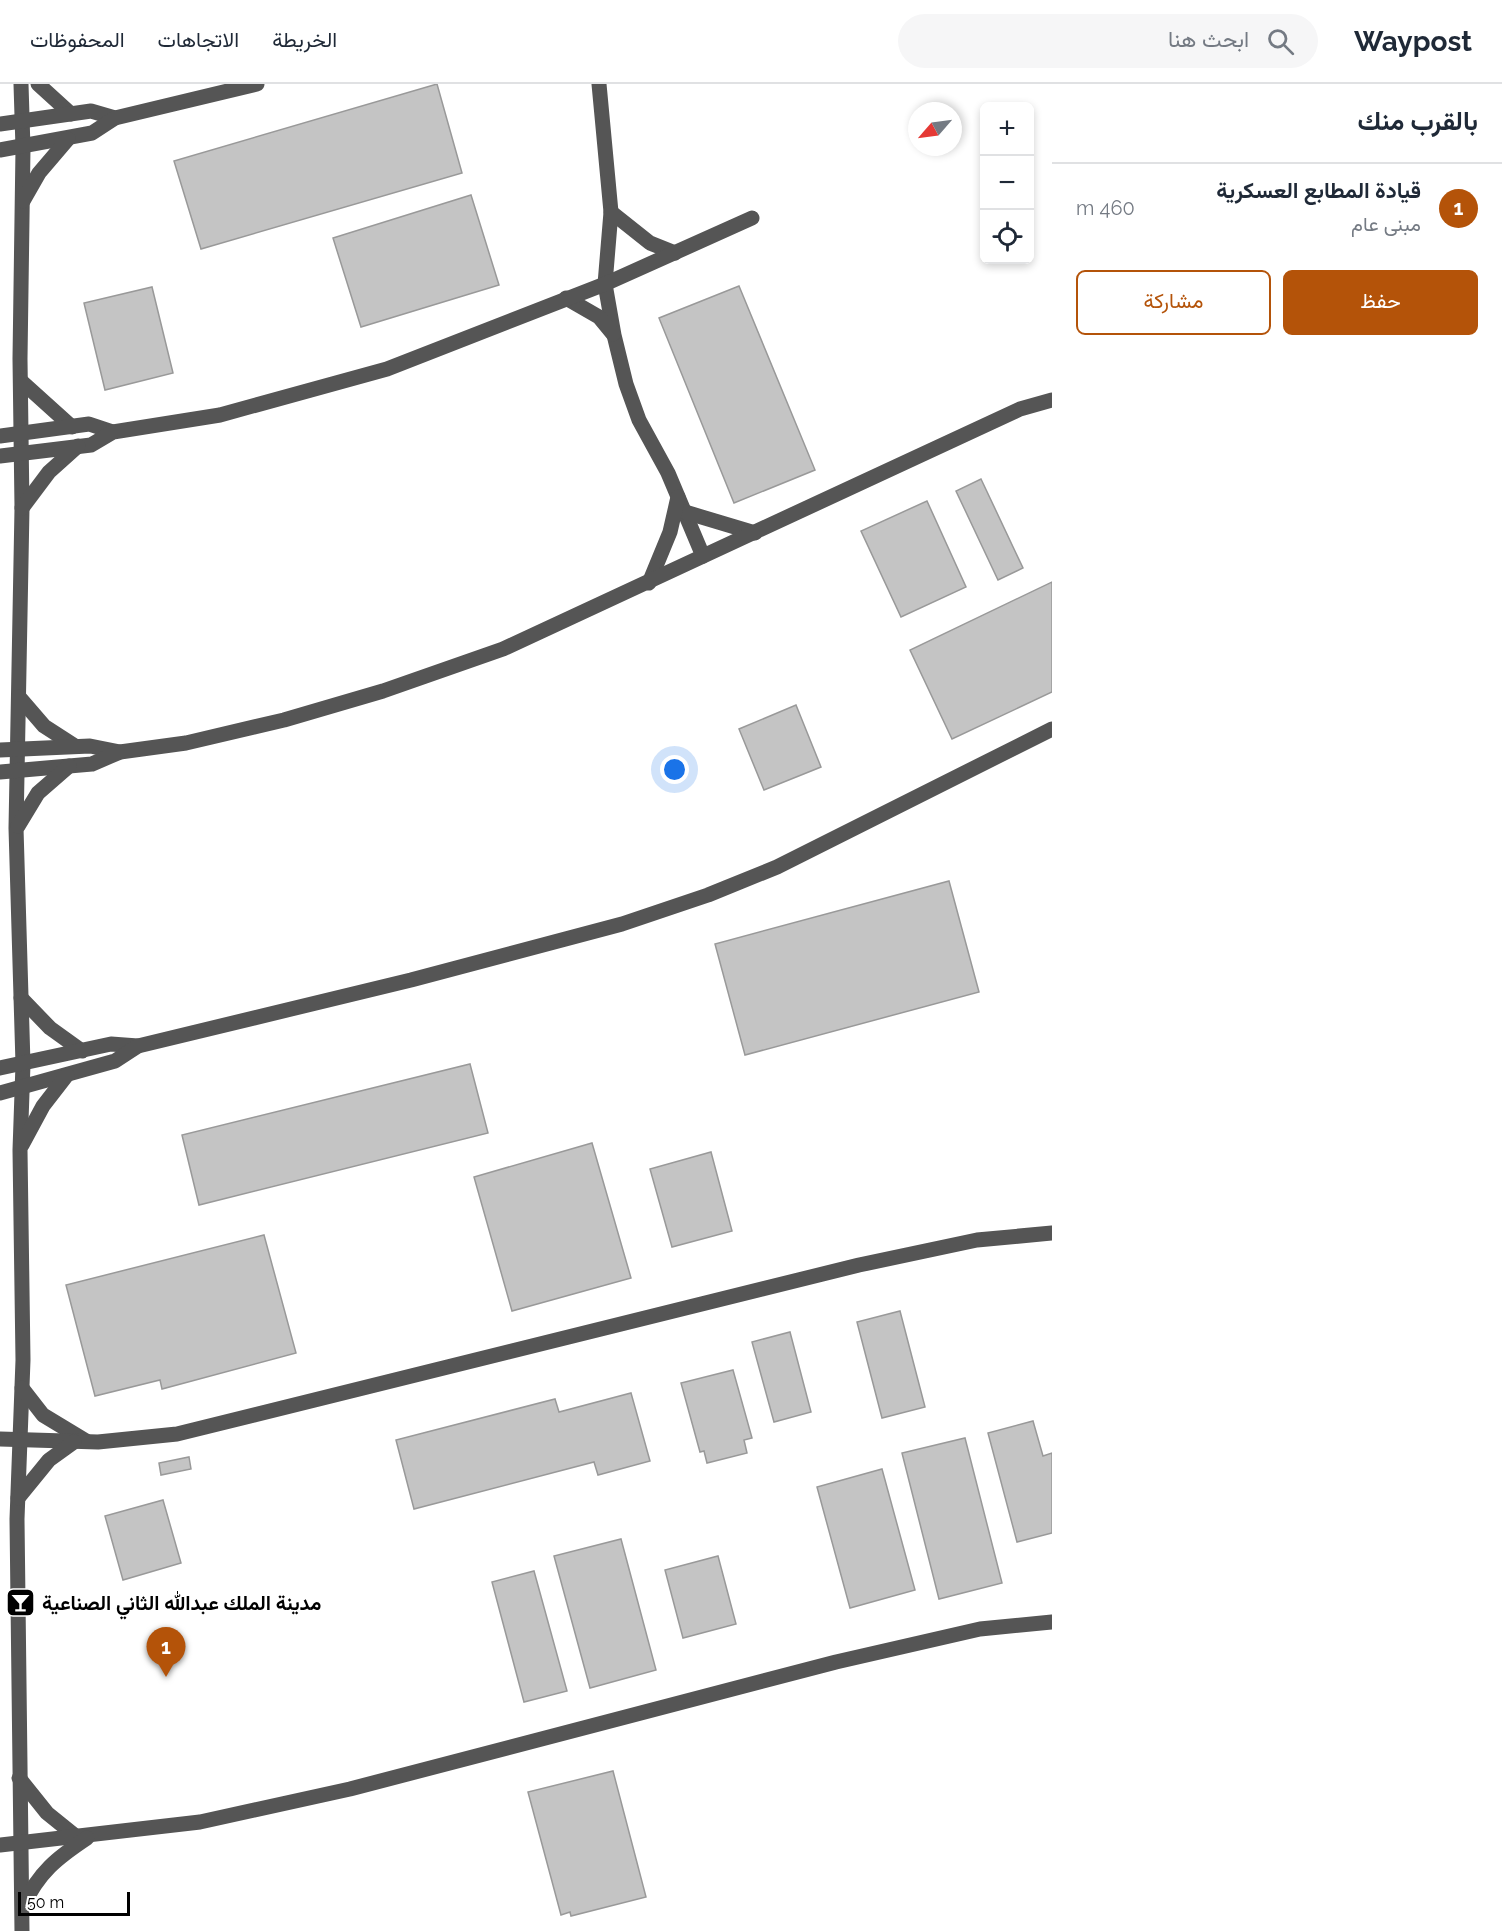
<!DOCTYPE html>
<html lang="ar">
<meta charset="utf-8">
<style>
:root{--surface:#fff;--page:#f6f6f7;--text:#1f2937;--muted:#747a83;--line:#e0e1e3;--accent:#b45309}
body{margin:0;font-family:Raleway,Vazirmatn,sans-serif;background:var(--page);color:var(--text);direction:rtl}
.controls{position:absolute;right:18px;top:18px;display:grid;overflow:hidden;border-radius:9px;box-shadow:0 3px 9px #0003}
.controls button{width:54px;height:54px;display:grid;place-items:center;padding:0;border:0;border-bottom:2px solid var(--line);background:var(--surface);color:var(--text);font:30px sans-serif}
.compass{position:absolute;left:908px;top:18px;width:54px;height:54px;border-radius:50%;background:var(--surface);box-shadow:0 3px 9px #0003;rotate:242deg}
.scale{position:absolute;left:18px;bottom:15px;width:112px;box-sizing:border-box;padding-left:6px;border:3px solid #000;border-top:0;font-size:16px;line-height:21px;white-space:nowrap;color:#000;-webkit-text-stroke:4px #fff;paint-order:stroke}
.you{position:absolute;left:675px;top:686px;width:21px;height:21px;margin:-15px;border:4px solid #fff;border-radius:50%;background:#1a73e8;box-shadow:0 0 0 9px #1a73e833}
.badge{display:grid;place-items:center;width:39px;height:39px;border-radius:50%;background:var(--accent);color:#fff;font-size:20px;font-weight:700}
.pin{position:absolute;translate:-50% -50px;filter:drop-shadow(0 2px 3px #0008)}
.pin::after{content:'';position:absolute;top:32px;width:21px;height:18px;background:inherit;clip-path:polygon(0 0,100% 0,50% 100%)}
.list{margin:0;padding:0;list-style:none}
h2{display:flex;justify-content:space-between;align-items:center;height:78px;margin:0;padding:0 24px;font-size:26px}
h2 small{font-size:20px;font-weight:400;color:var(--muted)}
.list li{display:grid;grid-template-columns:39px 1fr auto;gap:18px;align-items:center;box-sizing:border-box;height:90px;padding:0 24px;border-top:2px solid var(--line)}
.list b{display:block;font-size:22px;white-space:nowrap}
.list p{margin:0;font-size:20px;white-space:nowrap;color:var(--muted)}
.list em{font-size:20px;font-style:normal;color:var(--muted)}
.actions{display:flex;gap:12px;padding:18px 24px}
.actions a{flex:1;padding:14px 0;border:2px solid var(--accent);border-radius:9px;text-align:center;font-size:21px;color:var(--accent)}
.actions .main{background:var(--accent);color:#fff}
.icon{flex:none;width:33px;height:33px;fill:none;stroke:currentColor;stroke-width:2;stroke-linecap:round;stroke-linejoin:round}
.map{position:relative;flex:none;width:1052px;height:1847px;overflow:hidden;direction:ltr}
header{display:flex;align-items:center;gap:36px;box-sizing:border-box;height:84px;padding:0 30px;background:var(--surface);border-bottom:2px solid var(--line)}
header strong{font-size:28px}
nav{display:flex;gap:33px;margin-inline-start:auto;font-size:21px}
.search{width:420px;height:54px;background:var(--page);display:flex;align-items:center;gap:15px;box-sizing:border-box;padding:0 21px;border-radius:33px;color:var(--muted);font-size:22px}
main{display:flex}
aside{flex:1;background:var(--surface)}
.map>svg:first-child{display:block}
.building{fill:#c4c4c4;stroke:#999;stroke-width:1.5}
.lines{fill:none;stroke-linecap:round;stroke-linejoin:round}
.minor{stroke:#555;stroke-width:15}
.labels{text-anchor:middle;stroke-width:6;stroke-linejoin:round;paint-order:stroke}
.poi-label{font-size:20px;font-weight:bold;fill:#000;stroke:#fff;text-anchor:start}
</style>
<header>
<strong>Waypost</strong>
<div class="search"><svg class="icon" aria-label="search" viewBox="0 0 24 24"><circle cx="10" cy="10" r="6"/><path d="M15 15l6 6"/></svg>ابحث هنا</div>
<nav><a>الخريطة</a><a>الاتجاهات</a><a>المحفوظات</a></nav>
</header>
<main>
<aside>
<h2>بالقرب منك<small></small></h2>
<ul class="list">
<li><span class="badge">1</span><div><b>قيادة المطابع العسكرية</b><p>مبنى عام</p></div><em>460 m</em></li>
</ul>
<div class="actions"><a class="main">حفظ</a><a>مشاركة</a></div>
</aside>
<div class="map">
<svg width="1052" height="1847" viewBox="0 0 1052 1847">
<rect width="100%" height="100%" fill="#fff"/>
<g class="building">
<polygon points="437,0 462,89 201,165 174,77"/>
<polygon points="471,111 499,201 361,243 333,154"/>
<polygon points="739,202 815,386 734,419 659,234"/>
<polygon points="152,203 173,289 105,306 84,219"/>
<polygon points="981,395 1023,484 998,496 956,407"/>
<polygon points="927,417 966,503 901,533 861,447"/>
<polygon points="1052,498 1052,608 952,655 910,566"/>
<polygon points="796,621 821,683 764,706 739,645"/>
<polygon points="949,797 979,908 745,971 715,860"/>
<polygon points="470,980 488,1049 199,1121 182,1051"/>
<polygon points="592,1059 631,1194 512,1227 474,1093"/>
<polygon points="711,1068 732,1147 672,1163 650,1085"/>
<polygon points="264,1151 296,1269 162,1305 160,1296 95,1312 66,1201"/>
<polygon points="900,1227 925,1323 882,1334 857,1238"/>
<polygon points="790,1248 811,1328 774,1338 752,1258"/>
<polygon points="733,1286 752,1354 744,1356 747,1369 707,1379 704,1367 700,1368 681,1299"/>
<polygon points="631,1309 650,1377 598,1391 594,1378 414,1425 396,1356 555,1315 559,1328"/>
<polygon points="1033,1337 1043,1372 1052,1369 1052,1449 1017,1458 988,1349"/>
<polygon points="965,1354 1002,1499 939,1515 902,1369"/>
<polygon points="189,1373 191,1385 161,1391 159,1379"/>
<polygon points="882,1385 915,1506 850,1524 817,1403"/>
<polygon points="163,1416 181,1479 123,1496 105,1432"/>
<polygon points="621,1455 656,1586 590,1604 554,1472"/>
<polygon points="718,1472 736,1540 683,1554 665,1486"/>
<polygon points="534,1487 567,1607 524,1618 492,1498"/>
<polygon points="613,1687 646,1813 571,1832 570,1828 561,1831 528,1708"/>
</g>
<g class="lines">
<g class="minor">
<polyline points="21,0 23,64 20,275 22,424 16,744 23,980 20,1066 23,1276 17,1435 22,1847"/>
<polyline points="38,0 71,30"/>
<polyline points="599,0 611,128 605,200 614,251 626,300 639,336 668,389 703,472"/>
<polyline points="0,40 91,27 115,34"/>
<polyline points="0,66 92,49 115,34 257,0"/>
<polyline points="23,117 39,89 68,55"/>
<polyline points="611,128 650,159 675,169"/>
<polyline points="566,214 599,233 613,250"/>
<polyline points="21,297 72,343"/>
<polyline points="0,352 89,340 113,348"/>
<polyline points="0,372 91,361 113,348 220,331 387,285 605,200 752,134"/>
<polyline points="22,424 49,388 78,362"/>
<polyline points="685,428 755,449"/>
<polyline points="649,499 670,448 678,413"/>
<polyline points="19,613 44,642 75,662"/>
<polyline points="0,666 90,662 120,668"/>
<polyline points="0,688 92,680 120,668 186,659 284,636 383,607 503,565 1020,325 1052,316"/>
<polyline points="18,742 38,709 69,682"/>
<polyline points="21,914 50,944 82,967"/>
<polyline points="0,984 111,960 138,962"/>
<polyline points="0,1009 115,977 138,962 411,896 622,840 708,811 777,783 1052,645"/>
<polyline points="22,1061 43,1022 67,991"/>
<polyline points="22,1304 43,1331 86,1357"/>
<polyline points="0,1355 98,1358 177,1350 859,1181 977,1156 1052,1149"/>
<polyline points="18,1414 49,1376 74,1358"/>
<polyline points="19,1694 47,1729 78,1754"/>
<polyline points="0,1761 200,1738 350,1705 836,1578 980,1545 1052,1538"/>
<path d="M23,1822c16,-34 34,-48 64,-68"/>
</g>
</g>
<defs>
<symbol id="bar-square" viewBox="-11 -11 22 22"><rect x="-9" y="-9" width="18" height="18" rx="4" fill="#000" stroke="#fff"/><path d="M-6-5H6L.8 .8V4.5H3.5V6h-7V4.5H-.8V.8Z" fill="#fff"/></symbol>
</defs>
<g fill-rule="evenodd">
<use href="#bar-square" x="4" y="1502" width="33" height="33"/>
</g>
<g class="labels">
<g class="poi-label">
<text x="42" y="1526">مدينة الملك عبدالله الثاني الصناعية</text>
</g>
</g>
</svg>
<div class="controls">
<button>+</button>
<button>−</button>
<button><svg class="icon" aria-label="locate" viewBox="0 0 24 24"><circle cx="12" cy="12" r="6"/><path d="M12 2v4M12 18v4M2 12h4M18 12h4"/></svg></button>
</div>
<svg class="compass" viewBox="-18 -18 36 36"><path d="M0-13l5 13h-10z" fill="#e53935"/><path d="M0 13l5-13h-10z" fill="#747a83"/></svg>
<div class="scale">50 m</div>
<div class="you"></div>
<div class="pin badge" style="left:166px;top:1593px">1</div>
</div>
</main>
